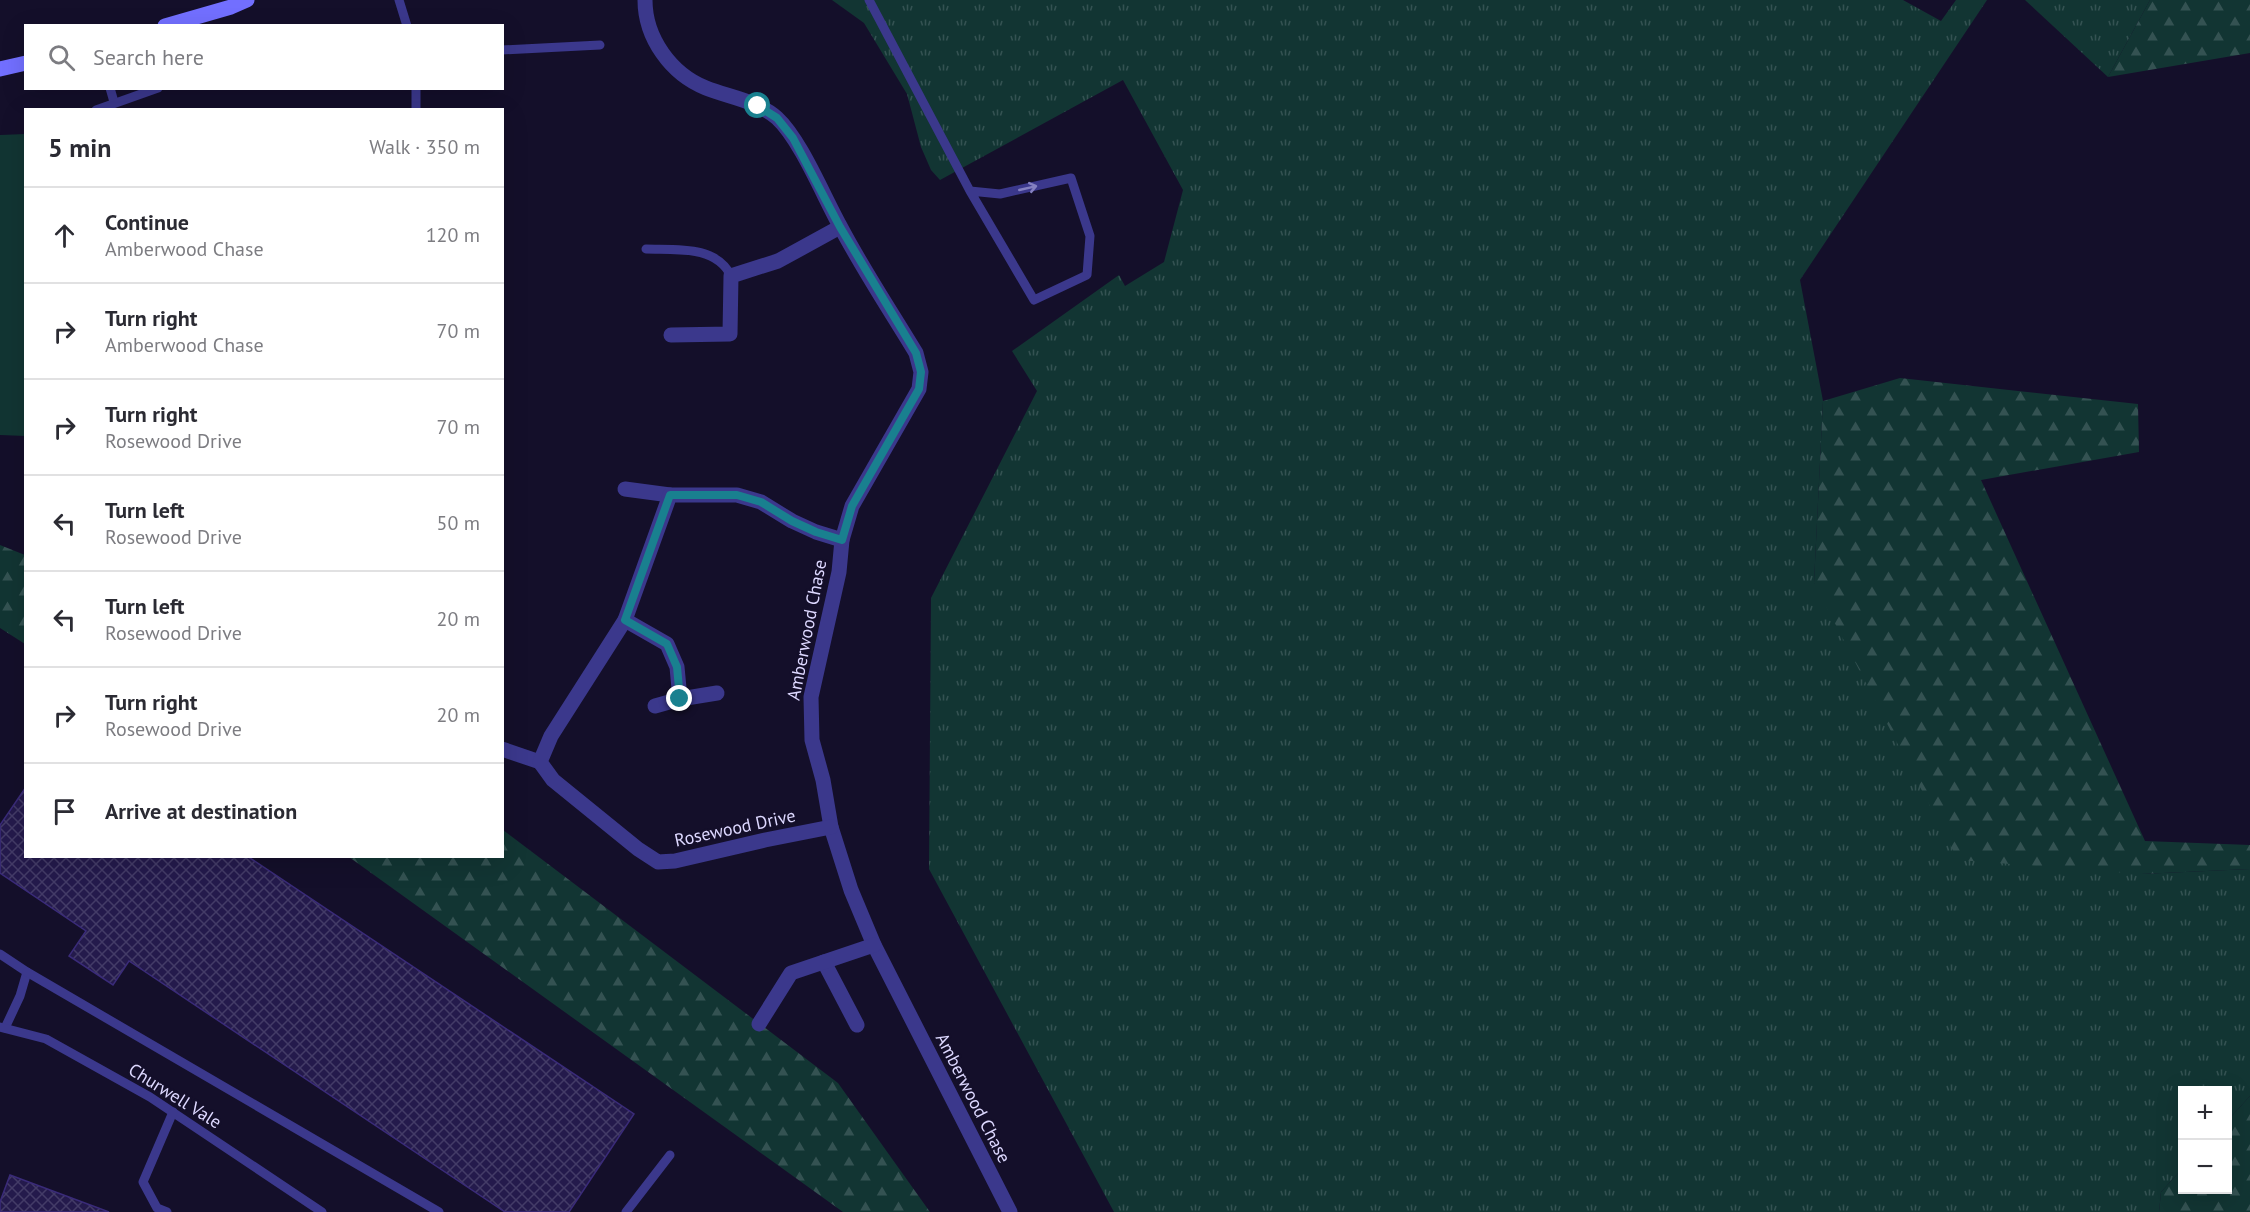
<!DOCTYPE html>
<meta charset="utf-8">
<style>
:root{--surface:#fff;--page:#f7f7f7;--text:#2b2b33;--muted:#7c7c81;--line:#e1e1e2}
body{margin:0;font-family:"PT Sans",sans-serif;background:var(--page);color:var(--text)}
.controls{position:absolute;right:18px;bottom:18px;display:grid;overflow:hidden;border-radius:0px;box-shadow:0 6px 24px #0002}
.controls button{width:54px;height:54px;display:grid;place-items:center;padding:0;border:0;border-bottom:2px solid var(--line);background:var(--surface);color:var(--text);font:30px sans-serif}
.stop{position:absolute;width:18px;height:18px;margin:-14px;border:4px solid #19808f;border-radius:50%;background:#fff}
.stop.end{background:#19808f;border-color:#fff;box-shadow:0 2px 6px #0008}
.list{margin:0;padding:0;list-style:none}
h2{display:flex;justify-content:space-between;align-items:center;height:78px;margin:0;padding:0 24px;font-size:26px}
h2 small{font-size:20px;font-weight:400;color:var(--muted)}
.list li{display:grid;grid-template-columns:39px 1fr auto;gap:18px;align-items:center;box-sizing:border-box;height:96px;padding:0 24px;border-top:2px solid var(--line)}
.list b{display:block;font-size:22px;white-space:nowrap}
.list p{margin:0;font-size:20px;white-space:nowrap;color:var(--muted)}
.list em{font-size:20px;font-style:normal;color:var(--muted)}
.icon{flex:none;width:33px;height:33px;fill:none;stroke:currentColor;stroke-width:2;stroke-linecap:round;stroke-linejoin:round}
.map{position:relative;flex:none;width:2250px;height:1212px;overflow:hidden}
.search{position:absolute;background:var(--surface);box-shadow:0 6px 24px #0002;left:24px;top:24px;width:480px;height:66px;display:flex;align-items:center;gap:15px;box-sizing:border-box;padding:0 21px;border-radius:0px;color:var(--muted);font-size:22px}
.panel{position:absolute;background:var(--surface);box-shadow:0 6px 24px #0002;left:24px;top:108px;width:480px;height:750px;border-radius:0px}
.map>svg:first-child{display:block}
.grass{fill:url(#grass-tufts)}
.forest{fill:url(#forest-firs)}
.pitch{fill:#123533}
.building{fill:url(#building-cross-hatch);stroke:#3a2b79;stroke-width:1.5}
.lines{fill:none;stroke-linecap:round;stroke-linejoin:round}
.lane{stroke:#3b388c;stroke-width:9}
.street{stroke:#3b388c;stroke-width:15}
.secondary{stroke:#726fff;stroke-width:15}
.oneway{stroke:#8480c0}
.route{stroke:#19808f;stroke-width:8}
.labels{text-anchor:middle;stroke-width:4.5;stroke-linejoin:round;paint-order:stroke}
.street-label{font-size:18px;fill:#ddd8ff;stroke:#140f2a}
</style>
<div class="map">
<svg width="2250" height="1212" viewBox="0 0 2250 1212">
<defs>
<pattern id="grass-tufts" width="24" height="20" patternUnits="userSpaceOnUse" patternTransform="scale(1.5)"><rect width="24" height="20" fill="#123533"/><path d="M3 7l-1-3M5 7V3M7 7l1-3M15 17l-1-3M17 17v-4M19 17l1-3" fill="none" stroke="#345252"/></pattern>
<pattern id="forest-firs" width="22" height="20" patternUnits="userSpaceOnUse" patternTransform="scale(1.5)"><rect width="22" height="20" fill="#123533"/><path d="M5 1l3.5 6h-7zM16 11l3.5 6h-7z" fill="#345252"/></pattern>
<pattern id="building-cross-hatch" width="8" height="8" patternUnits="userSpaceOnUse" patternTransform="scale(1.5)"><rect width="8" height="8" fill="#241a4c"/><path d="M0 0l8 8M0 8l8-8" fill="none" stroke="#433b67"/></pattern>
</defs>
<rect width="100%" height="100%" fill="#140f2a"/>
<g class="grass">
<polygon points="832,0 1903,0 1941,21 1956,0 1987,0 1800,280 1823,401 1814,583 2141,874 2250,869 2250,1096 2228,1120 2228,1090 2182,1090 2182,1169 2161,1192 2159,1212 1114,1212 929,869 931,598 1037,391 1012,351 1119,275 1125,286 1164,262 1183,190 1123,80 940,180 931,170 921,147 907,94 864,23"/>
<polygon points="2025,0 2150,0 2108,77"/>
</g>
<g class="forest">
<polygon points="2150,0 2250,0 2250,53 2108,77"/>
<polygon points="1900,378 2138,404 2139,452 1981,480 2145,841 2250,845 2250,869 2141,874 1958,860 1814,583 1823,401"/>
<polygon points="0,545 25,555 25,644 0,628"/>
<polygon points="503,830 838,1083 930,1212 843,1212 349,857 502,856"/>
<polygon points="2250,1096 2250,1212 2159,1212 2161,1192 2182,1169 2182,1190 2228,1190 2228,1120"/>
</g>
<polygon class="pitch" points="25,134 26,134 25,436 0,435 0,135"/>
<g class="building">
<polygon points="26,787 26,856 247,856 634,1114 569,1212 505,1212 129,961 113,985 69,956 86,931 0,873 0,825"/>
<polygon points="10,1175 109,1212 0,1212 0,1202"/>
</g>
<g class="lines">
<g class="lane">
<polyline points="399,0 407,26"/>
<polyline points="869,0 970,191 1034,300 1087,275 1090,236 1071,178 1000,194 970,191"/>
<polyline points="502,50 600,45"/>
<polyline points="110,88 114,102"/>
<polyline points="96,110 158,88"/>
<polyline points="416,110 416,88"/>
<path d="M646,249c30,1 70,-4 85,27"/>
<polyline points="0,954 27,972 20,996 5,1028"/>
<polyline points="27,972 439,1212"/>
<polyline points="0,1027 46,1039 150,1097 322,1212"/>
<polyline points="167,1212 157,1208 143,1182 173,1112"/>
<polyline points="626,1212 670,1155"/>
</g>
<g class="street">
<path d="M645,0c0,38 26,74 61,88 23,9 52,13 71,30 23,21 46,77 62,106 23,44 51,86 77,129l5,19 -2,17 -67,117 -10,34 -3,32 -28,125 1,43 11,40 8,47 20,63 23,55 136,267"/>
<polyline points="671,335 730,334 731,276 778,261 840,227"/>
<polyline points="625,489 670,495"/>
<polyline points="625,620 667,644 677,667 680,699"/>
<polyline points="655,706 680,699 717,693"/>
<polyline points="502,749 540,762"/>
<polyline points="831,827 765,840 675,861 658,862 638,849 553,780 540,762 551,736 625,620 670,495 737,495 761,502 792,521 816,532 842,540"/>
<polyline points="824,962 857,1025"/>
<polyline points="759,1024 791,973 874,945"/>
</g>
<g class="secondary">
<polyline points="165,26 231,7 247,0"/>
<polyline points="0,69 26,63"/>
</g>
</g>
<defs><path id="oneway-shaft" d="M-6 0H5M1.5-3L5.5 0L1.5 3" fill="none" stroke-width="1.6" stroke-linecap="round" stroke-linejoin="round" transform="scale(1.5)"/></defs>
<use class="oneway" href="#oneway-shaft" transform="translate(1028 188) rotate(-13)"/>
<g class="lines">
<polyline class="route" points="680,699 677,667 667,644 625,620 670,495 737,495 761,502 792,521 816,532 842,540 852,506 919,389 921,372 916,353 840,227 793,138 777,118 758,106"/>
</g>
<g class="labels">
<g class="street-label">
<text transform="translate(807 630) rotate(-79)" y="6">Amberwood Chase</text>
<text transform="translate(735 828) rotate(-12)" y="6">Rosewood Drive</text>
<text transform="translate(175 1096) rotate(32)" y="6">Churwell Vale</text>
<text transform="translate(973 1098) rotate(63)" y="6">Amberwood Chase</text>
</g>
</g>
</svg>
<div class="controls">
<button>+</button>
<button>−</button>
</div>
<div class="stop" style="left:758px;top:106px"></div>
<div class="stop end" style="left:680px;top:699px"></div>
<div class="search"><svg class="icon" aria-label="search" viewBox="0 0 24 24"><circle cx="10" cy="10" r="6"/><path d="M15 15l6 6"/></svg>Search here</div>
<section class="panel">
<h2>5 min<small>Walk · 350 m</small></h2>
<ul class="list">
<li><svg class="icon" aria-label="ahead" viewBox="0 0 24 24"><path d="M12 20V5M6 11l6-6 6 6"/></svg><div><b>Continue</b><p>Amberwood Chase</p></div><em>120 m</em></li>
<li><svg class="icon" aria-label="right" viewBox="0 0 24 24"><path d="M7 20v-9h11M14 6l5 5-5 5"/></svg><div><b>Turn right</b><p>Amberwood Chase</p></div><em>70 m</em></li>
<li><svg class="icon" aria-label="right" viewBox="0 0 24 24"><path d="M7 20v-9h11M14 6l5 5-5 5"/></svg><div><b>Turn right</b><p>Rosewood Drive</p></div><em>70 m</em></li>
<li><svg class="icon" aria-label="left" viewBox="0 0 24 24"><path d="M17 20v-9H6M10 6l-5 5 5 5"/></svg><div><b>Turn left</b><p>Rosewood Drive</p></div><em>50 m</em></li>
<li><svg class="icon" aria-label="left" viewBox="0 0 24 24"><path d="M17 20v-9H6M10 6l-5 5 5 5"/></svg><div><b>Turn left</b><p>Rosewood Drive</p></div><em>20 m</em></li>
<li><svg class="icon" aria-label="right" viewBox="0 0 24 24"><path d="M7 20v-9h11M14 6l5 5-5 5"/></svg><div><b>Turn right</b><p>Rosewood Drive</p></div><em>20 m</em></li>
<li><svg class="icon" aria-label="arrive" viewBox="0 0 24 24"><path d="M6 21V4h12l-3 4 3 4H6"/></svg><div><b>Arrive at destination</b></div></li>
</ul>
</section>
</div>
